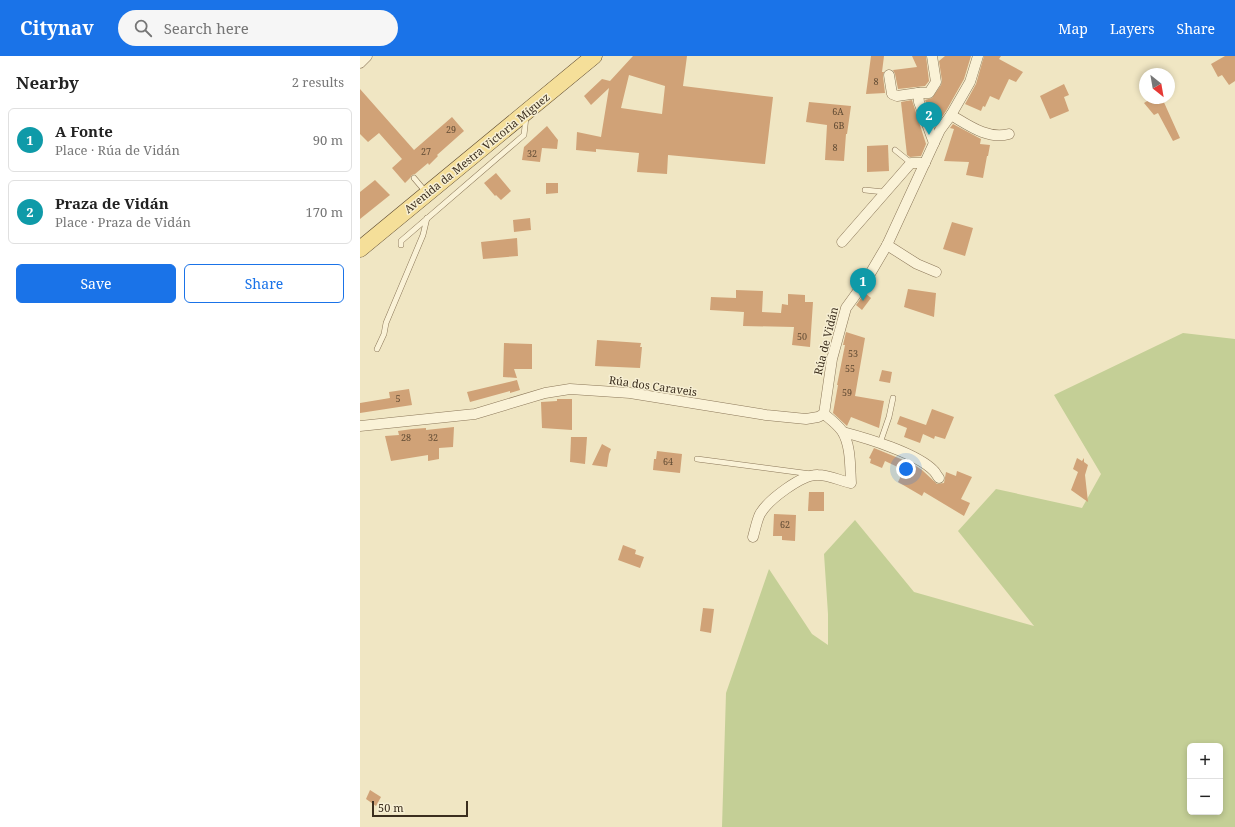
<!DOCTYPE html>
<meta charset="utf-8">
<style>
:root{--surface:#fff;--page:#f6f6f6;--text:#222;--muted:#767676;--line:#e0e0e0;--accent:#1a73e8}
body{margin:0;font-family:"Noto Serif",serif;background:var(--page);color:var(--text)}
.controls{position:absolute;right:12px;bottom:12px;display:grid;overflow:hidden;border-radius:6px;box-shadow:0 2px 6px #0003}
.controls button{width:36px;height:36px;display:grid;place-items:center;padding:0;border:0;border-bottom:1px solid var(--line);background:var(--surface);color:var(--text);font:20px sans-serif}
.compass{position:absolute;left:779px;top:12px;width:36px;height:36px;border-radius:50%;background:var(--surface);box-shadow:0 2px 6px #0003;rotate:149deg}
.scale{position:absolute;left:12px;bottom:10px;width:96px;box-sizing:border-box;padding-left:4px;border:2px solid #3b2e1e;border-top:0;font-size:11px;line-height:14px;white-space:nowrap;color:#3b2e1e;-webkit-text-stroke:3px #f7efd3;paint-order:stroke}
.you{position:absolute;left:546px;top:413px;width:14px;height:14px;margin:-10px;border:3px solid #fff;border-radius:50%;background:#1a73e8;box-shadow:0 0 0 6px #1a73e833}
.badge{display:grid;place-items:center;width:26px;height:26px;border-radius:50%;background:var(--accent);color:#fff;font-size:13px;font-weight:700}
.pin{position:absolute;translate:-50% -33px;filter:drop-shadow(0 1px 2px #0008)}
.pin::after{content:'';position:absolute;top:21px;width:14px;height:12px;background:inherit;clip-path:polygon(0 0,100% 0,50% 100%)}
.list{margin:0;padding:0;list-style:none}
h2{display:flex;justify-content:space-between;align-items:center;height:52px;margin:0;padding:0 16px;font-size:17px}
h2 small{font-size:13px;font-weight:400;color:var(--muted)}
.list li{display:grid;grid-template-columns:26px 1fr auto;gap:12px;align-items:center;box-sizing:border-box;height:64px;margin:0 8px 8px;padding:0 8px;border:1px solid var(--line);border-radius:6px}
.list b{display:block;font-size:15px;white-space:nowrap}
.list p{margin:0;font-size:13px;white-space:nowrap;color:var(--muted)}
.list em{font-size:13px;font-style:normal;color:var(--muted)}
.actions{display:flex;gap:8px;padding:12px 16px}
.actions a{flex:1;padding:9px 0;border:1px solid var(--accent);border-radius:6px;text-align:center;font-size:14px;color:var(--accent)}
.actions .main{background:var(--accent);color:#fff}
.icon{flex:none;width:22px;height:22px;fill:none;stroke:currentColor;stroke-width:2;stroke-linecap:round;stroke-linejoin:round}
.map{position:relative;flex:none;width:875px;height:771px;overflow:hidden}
header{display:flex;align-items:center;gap:24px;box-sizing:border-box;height:56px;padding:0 20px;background:var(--accent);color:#fff}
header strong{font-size:19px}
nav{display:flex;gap:22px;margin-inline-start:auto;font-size:14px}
.search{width:280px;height:36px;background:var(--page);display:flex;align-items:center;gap:10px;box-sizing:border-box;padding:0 14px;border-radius:22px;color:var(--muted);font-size:15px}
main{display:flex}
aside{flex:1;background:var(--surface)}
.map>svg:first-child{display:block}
.green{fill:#c4cf96;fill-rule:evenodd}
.building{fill:#d0a277;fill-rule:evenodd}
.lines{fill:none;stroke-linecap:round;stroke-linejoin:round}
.lane-casing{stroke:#8b7759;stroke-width:6}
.street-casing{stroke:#8b7759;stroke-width:11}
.primary-casing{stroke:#59452d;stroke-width:17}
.lane{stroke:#faf2d7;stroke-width:5}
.street{stroke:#faf2d7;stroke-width:10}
.primary{stroke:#f5df99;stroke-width:16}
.labels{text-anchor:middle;stroke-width:3;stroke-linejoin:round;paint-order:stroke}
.number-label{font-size:9px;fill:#604b34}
.street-label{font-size:11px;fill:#3b2e1e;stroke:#f7efd3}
</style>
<header>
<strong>Citynav</strong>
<div class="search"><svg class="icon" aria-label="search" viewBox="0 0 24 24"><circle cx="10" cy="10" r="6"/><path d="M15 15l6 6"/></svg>Search here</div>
<nav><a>Map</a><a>Layers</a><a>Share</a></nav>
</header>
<main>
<aside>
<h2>Nearby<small>2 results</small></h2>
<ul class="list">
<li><span class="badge" style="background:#0f9aa8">1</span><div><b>A Fonte</b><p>Place · Rúa de Vidán</p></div><em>90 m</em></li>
<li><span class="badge" style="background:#0f9aa8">2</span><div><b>Praza de Vidán</b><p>Place · Praza de Vidán</p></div><em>170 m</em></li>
</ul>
<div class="actions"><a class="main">Save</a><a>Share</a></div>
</aside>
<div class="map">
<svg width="875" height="771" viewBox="0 0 875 771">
<rect width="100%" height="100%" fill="#f0e6c3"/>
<path class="green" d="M823,277l52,6v488h-513l4,-134 43,-124 43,65 16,11v-31l-4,-60 31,-34 59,72 120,34 -76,-95 38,-42 86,19 19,-34 -47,-79zM830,690h30v66h-30z"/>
<g class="building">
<path d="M273,0h54l-4,30 90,11 -8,67 -97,-9 -1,19 -30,-2 2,-19 -43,-4v3l-20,-2 1,-18 24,5 8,-49 -18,17 -7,-9 18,-17 8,2zM269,19l36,11 -3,28 -41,-6z"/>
<polygon points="511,0 524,0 522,16 524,16 523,20 525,37 506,38"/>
<polygon points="552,0 566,0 569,25 565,30 538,33 535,18 533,14 557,11"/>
<polygon points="585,0 611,0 604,23 586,55 577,68 574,67 565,44 572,42 581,29 582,25 579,5"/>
<polygon points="624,0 641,0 639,3 663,16 656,26 649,23 639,44 630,40 625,51 623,50 621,55 605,48 616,28"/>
<polygon points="865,0 875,0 875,25 869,29 862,19 858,21 851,8"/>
<polygon points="704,28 709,39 704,41 709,55 690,63 680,40"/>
<polygon points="0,33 54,94 92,61 104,75 77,99 78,100 69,109 68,107 55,118 52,119 50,122 45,127 32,112 42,103 19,77 8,86 0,78"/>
<polygon points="792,42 802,42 820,82 813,85 798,57 794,59 784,47"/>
<polygon points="552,44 566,88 561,100 550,101 547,99 541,46"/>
<polygon points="449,46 491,50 487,78 486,78 484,105 465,104 467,69 446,66"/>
<polygon points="593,68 621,83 620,88 630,89 628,100 627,100 623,122 606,119 609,106 584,105 594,73 590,72"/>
<polygon points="187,70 198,84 197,93 182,92 180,106 162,104 164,91"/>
<polygon points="528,89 529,115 507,116 507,90"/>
<polygon points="136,117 151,135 141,144 136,139 135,140 124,127"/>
<polygon points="15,124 30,139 0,163 0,136"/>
<polygon points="186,127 198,127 198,137 186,138"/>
<polygon points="170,162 171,174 154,176 153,164"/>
<polygon points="592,166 613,172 605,200 583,193"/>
<polygon points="157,182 158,200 123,203 121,186"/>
<polygon points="548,233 576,237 574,261 544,251"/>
<polygon points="376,234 403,235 402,256 421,257 422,248 428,249 428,238 445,239 445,246 453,246 450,291 432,289 434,271 383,270 384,256 350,254 351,241 376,242"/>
<polygon points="505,237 511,242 502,254 496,249"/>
<polygon points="486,276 505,282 495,340 524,345 519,372 491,361 487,370 473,357 478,329 477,329 485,289 483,289"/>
<polygon points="237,284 281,287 280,291 282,291 280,312 235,310"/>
<polygon points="144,287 172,288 172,313 154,313 157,322 143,321"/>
<polygon points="522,314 532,316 530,327 519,325"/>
<polygon points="157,324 160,334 150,337 150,335 110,346 107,336"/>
<polygon points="49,333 52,349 0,357 0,347 30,342 29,336"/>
<polygon points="197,343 212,343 212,374 182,372 181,346 197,345"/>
<polygon points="572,353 594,361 585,383 575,380 574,383 563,378 560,387 544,381 547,372 537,368 540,360 566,369"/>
<polygon points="94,371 93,391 79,392 79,403 68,405 68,399 31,405 25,380 39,379 38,375 52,373 66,372 66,374"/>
<polygon points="211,381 227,381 225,408 210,406"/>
<polygon points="242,388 251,393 249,398 247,411 232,409"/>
<polygon points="514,392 553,408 562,414 577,428 584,427 586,416 596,420 597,415 612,421 601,443 610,447 604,460 564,436 562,440 538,426 544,414 525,405 522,412 510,407 511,403 509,402"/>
<polygon points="297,395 322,398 320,417 293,414 294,403 296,403"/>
<polygon points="717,402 722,405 724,402 724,406 728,409 725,419 728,446 711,434 718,416 713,413"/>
<polygon points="449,436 464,436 464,455 448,455"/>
<polygon points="414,458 436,459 435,485 422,484 422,480 413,480"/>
<polygon points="263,489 276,494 275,498 284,501 280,512 258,504"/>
<polygon points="343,552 354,553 351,577 340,575"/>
<polygon points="10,734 21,741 16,750 6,743"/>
</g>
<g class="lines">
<defs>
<g id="lane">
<polyline points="535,94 551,107"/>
<polyline points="54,122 65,135"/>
<polyline points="505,134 524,136"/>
<polyline points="41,189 41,185 164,79 166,61"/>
<polyline points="17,293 24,278 26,267 63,179 67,162"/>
<polyline points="520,387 529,361 533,342"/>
<polyline points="337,403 451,418"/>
</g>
<g id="street">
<polyline points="572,0 576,26 569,37 558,37 559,46 574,87"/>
<polyline points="0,7 7,0"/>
<polyline points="529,19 532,38 537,40 558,37"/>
<path d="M591,59c17,10 37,25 58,19"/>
<polyline points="482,186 551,107 565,107"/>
<polyline points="527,189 557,208 576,216"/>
<polyline points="464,358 472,303 486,252 507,223 527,189 580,74 591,59 610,26 618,0"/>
<polyline points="0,370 115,358 185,337 210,333 270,337 406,359 446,363 458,361 464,358"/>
<path d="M483,376c23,6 74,21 91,39 2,2 3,5 5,7"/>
<path d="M393,481c2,-7 4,-17 7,-23 8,-14 42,-40 58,-39 11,0 23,6 33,8 -1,-16 0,-38 -9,-52 -5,-7 -12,-12 -18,-17"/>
</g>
<polyline id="primary" points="0,193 234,0"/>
</defs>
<use href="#lane" class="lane-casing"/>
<use href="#street" class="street-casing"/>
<use href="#primary" class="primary-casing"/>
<use href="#lane" class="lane"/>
<use href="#street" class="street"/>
<use href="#primary" class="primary"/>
</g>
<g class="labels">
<g class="number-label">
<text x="516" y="29">8</text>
<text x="478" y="59">6A</text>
<text x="479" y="73">6B</text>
<text x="91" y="77">29</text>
<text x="475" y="95">8</text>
<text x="66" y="99">27</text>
<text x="172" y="101">32</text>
<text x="442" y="284">50</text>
<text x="493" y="301">53</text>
<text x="490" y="316">55</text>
<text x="487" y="340">59</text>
<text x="38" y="346">5</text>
<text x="46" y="385">28</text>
<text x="73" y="385">32</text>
<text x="308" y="409">64</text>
<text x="425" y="472">62</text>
</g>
<g class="street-label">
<text transform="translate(117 97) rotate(-39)" y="4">Avenida da Mestra Victoria Míguez</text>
<text transform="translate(466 285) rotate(-76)" y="4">Rúa de Vidán</text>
<text transform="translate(293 330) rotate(8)" y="4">Rúa dos Caraveis</text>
</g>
</g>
</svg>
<div class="controls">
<button>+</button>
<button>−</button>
</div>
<svg class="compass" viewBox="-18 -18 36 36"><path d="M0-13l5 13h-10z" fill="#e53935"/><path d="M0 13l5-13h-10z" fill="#767676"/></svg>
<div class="scale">50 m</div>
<div class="you"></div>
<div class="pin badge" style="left:503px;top:245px;background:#0f9aa8">1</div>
<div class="pin badge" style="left:569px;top:79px;background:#0f9aa8">2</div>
</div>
</main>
